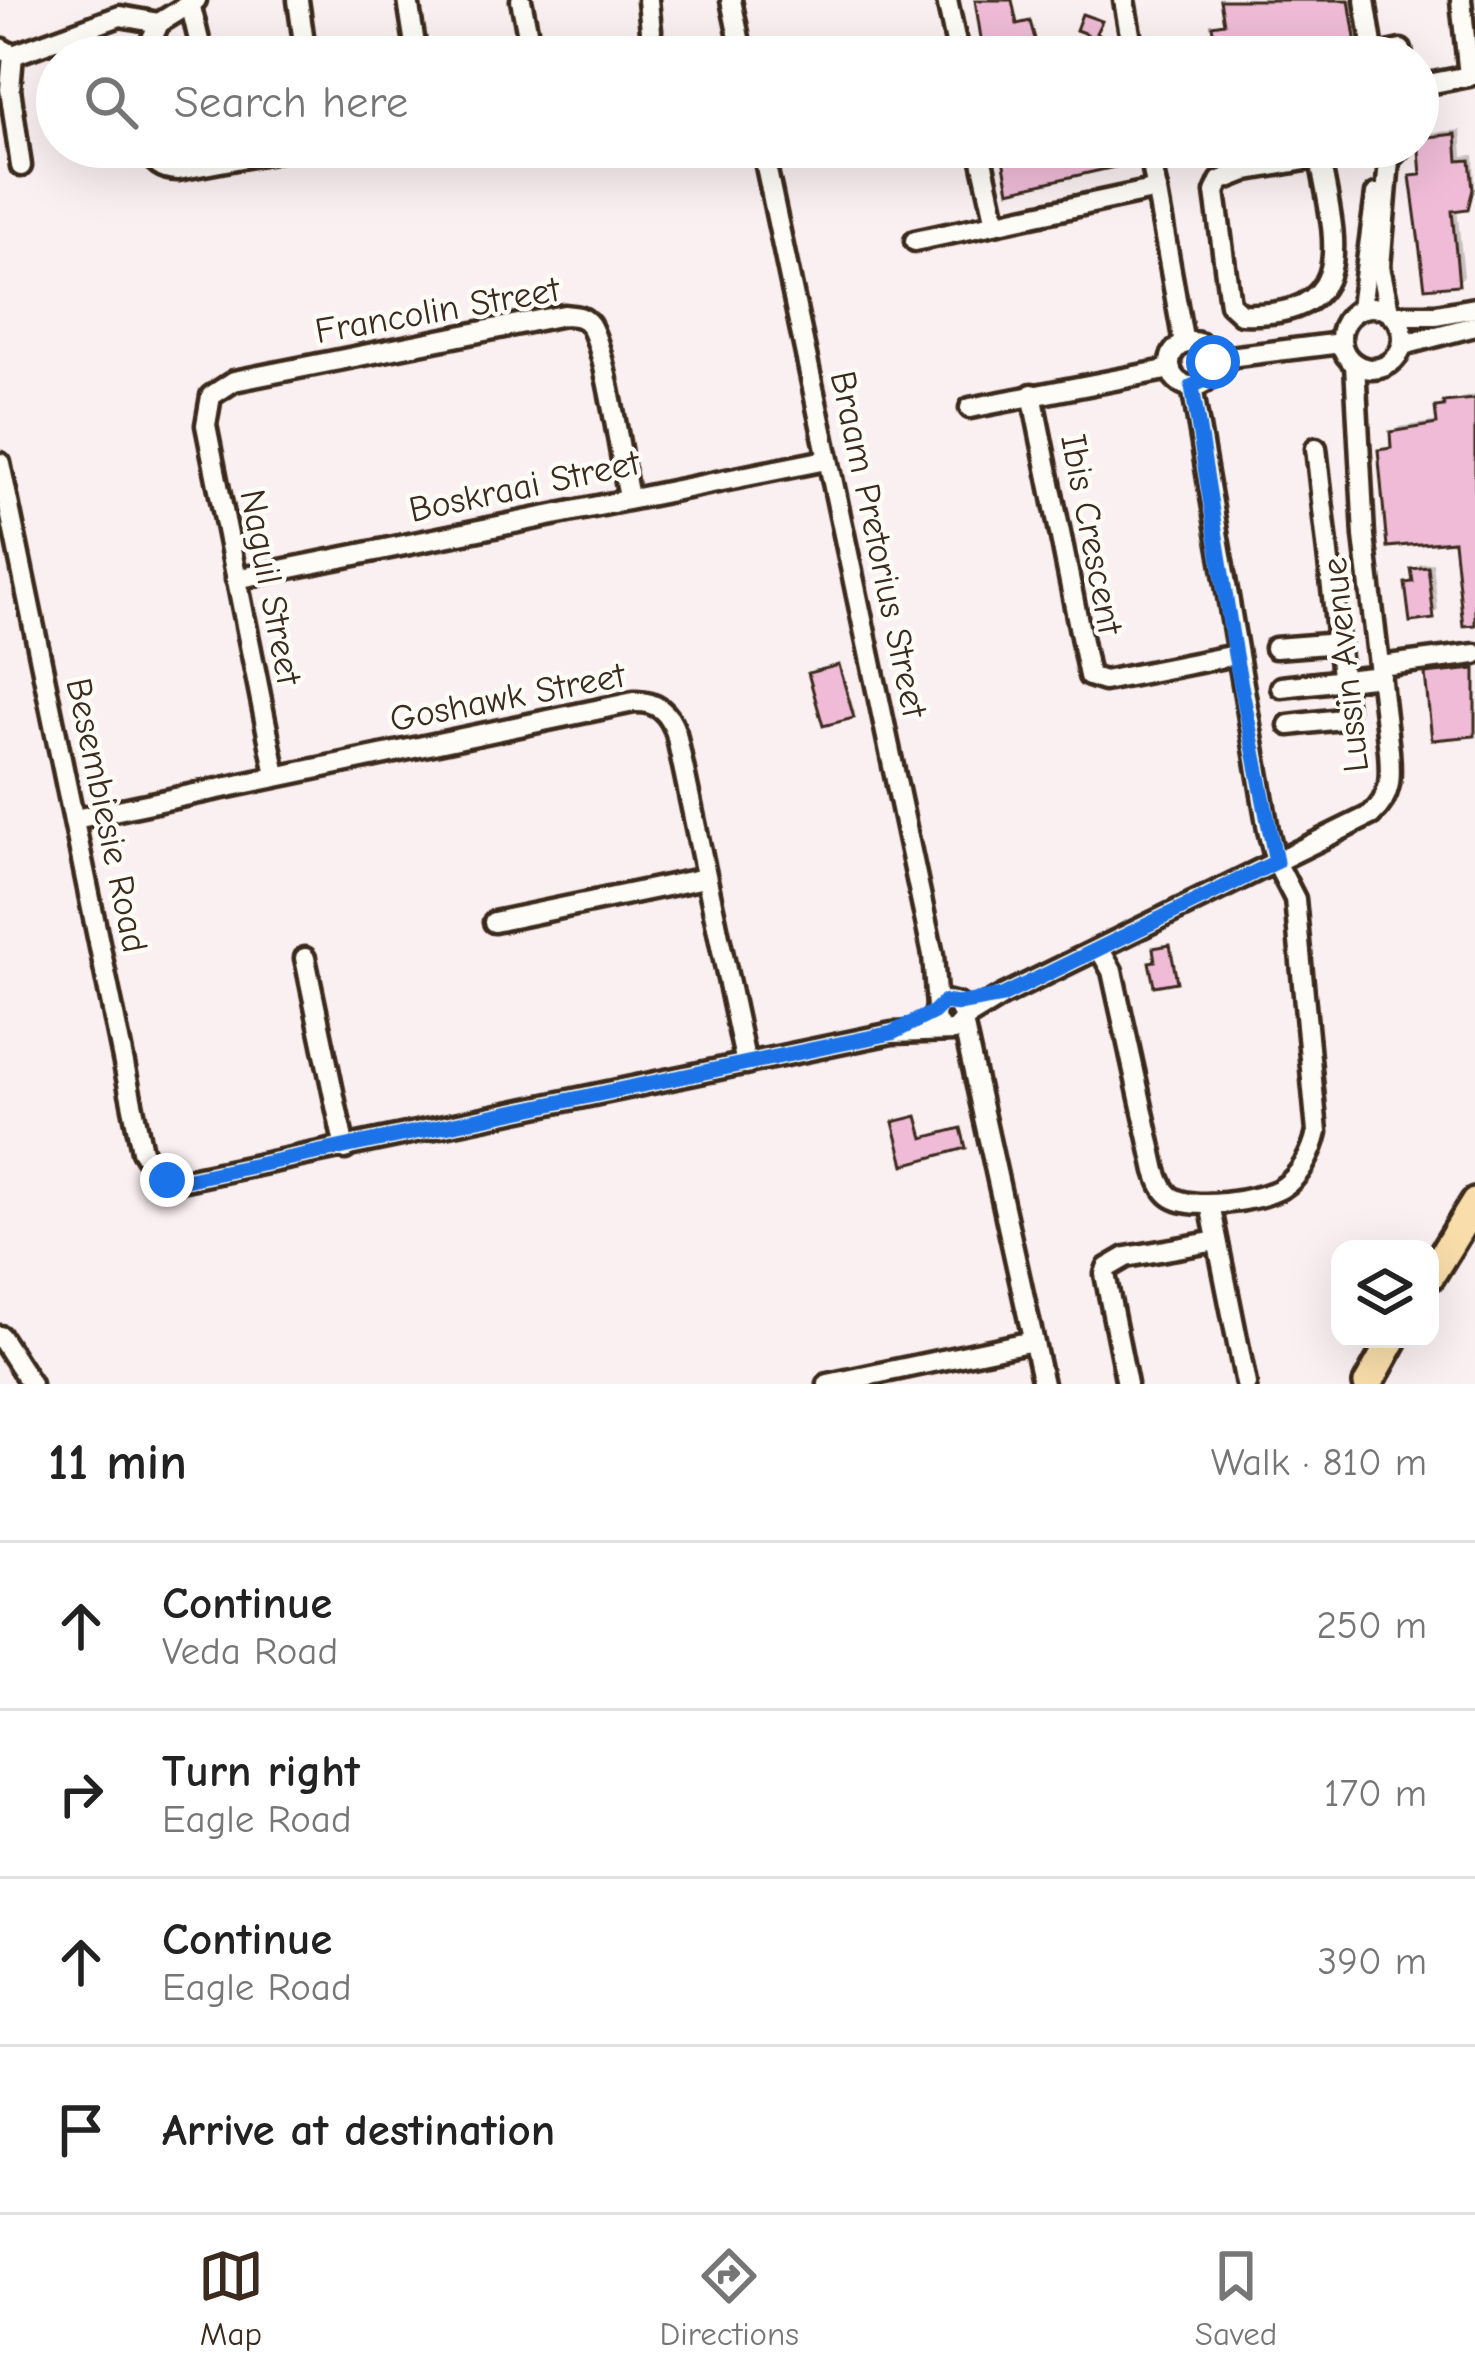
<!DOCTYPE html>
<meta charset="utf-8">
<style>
:root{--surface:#fff;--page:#f6f6f6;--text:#222;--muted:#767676;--line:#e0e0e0;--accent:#3b2a1e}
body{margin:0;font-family:"Comic Neue",sans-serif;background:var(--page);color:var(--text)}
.controls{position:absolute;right:36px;bottom:36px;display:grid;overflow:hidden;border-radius:24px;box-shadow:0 12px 48px #0002}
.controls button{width:108px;height:108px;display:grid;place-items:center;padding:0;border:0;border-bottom:3px solid var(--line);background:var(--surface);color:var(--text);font:60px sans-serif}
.stop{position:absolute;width:36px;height:36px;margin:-27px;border:9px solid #1a73e8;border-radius:50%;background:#fff}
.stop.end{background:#1a73e8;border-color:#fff;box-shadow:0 3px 12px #0008}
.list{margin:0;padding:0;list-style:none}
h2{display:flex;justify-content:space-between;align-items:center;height:156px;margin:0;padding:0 48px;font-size:51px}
h2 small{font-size:39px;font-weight:400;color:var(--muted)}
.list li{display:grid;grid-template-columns:78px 1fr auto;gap:36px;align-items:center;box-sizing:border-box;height:168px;padding:0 48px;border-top:3px solid var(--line)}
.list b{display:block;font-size:45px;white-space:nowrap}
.list p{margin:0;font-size:39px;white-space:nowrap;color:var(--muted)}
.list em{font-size:39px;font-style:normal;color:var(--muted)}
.icon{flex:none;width:66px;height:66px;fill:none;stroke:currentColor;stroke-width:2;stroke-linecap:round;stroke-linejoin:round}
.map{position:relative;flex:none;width:1475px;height:1384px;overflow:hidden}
.search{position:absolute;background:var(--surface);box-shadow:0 12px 48px #0002;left:36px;right:36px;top:36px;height:132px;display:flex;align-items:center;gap:30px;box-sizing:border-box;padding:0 42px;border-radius:66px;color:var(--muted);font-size:45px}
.sheet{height:828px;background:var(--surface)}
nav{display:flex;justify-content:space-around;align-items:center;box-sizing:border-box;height:168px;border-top:3px solid var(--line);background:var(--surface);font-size:33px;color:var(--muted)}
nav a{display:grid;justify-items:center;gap:6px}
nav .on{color:var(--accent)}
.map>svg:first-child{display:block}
.shadow{fill:#0003}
.building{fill:#efbbd7;stroke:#3b2a1e;stroke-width:3}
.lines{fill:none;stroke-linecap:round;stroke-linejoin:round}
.minor-casing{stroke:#3b2a1e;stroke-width:27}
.highway-casing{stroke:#3b2a1e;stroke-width:36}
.minor{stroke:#fdfcf7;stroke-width:18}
.highway{stroke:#f9deab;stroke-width:27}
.route{stroke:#1a73e8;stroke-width:15}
.labels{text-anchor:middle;stroke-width:9;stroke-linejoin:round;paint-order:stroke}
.street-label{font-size:36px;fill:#3b2a1e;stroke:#fdfcf7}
</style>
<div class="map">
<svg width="1475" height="1384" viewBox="0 0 1475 1384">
<rect width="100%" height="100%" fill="#faeff1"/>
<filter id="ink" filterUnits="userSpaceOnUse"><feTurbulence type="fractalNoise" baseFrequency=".00833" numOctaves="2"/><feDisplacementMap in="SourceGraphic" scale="24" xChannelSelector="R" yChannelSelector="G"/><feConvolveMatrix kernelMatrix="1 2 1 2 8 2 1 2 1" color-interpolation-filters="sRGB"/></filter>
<g filter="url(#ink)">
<g class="shadow">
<polygon points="1223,0 1352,0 1362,57 1220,57 1215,26 1227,21"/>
<polygon points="1461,130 1463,156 1474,155 1475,191 1466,207 1457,208 1464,276 1458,282 1413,177 1424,171 1420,139 1426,133"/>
<polygon points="1475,395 1475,622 1457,537 1381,451 1394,444 1393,433 1399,427 1439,421 1438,408 1444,402"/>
<polygon points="1433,563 1438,610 1432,616 1408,584 1420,564"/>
<polygon points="841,665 855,713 853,715 814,672"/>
<polygon points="1475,667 1475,733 1428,675 1434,669"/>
</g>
<g class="building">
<polygon points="975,0 1012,0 1017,24 1030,21 1040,57 984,57"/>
<polygon points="1220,0 1349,0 1358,57 1217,57 1212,25 1224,23"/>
<polygon points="1082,14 1102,21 1096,33 1110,41 1104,57 1081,52 1087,34 1076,30"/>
<polygon points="1456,134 1458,161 1470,160 1473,189 1468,209 1452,211 1459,285 1425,288 1410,176 1421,175 1418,138"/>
<polygon points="1006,147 1120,147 1123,165 1009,191 1002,154 1007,151"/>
<polygon points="1475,399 1475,625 1463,626 1454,541 1387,547 1378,450 1391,448 1390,432 1437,424 1435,407 1444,406 1443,402"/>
<polygon points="1428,567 1434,619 1410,622 1405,583 1413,582 1411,569"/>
<polygon points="839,665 854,718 823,726 808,673"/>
<polygon points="1475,669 1475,736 1432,740 1425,674"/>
<polygon points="1170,945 1177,982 1154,986 1149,962 1155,961 1153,948"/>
<polygon points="917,1116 923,1138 961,1128 966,1148 904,1165 893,1122"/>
</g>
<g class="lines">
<defs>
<g id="minor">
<polyline points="298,0 306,57"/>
<polyline points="408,0 417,57"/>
<polyline points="521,0 527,30"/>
<polyline points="648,0 651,31"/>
<polyline points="731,0 743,57"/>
<polyline points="947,0 959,57"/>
<polyline points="1124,0 1134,57"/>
<polyline points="1365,0 1374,57"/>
<polyline points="190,3 203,57"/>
<polyline points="0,48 13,55 120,16 159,23"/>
<polyline points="13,55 10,89 21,166"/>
<polyline points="1374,56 1401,50 1402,57"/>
<polyline points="144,57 159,23 196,0"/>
<polyline points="1418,86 1469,76 1461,0"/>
<path d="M148,147c4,16 15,23 30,23l122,-23"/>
<polyline points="762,147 933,955 937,1007"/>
<polyline points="979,147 996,223"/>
<polyline points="1149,147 1184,344"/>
<path d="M1320,159c15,80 41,159 -79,155l-11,-10 -15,-112 5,-11 28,-11 120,-21"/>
<polyline points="915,241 1157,189"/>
<circle cx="1372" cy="338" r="31"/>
<polyline points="1361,308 1376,194"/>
<polyline points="1389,311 1380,267 1389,160 1401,147"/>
<polyline points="1394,315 1436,315 1475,308"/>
<circle cx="1192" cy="364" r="22"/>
<polyline points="1403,345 1475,326"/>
<polyline points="1213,359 1341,343"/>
<polyline points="1032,394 1089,676 1104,681 1235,655"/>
<polyline points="970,408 1171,369"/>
<polyline points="0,463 142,1151 158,1176 185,1180 892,1033 954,1031 964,1019 958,1004 946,1001 937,1007 934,1019 941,1029"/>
<polyline points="236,579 826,460"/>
<polyline points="1275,648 1339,643"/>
<polyline points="1380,666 1475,654"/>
<polyline points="1281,687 1381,676"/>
<polyline points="1289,725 1341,719 1346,711 1316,448"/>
<path d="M276,775l-70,-350 5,-29 23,-15 330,-66c10,1 19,0 26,10 16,26 31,136 39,172"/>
<path d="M75,819l559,-117c23,-1 35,10 42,31l70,331"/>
<polyline points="494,922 705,878"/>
<path d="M1100,950l12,21 44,200c3,9 6,19 14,25 20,16 90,5 112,-8 19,-12 30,-35 35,-56l-22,-233 -19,-37 -8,-32 -76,-444"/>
<polyline points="305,958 345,1149"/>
<path d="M964,1019l38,-23 369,-181c21,-19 20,-38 18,-64l-25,-215 -9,-172"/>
<polyline points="963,1022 1043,1384"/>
<polyline points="1210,1204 1246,1384"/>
<polyline points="0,1336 31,1384"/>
<polyline points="828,1384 1033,1341"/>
<polyline points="1127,1384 1105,1274 1107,1268 1126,1257 1217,1241"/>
</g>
<g id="highway">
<polyline points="1430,1276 1475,1203"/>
<polyline points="1368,1384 1393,1339"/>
</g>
</defs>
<use href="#minor" class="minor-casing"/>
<use href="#highway" class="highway-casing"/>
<use href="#minor" class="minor"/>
<use href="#highway" class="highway"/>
</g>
</g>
<g class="lines" filter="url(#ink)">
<polyline class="route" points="167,1180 185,1180 892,1033 934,1012 944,1002 958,1004 1002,996 1276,862 1235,655 1192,386 1208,379 1213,362"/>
</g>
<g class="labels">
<g class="street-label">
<text transform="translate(437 309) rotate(-10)" y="13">Francolin Street</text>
<text transform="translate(524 485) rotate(-12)" y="13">Boskraai Street</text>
<text transform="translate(1093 534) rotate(79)" y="13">Ibis Crescent</text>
<text transform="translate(880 544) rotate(78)" y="13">Braam Pretorius Street</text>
<text transform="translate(272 587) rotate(79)" y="13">Naguil Street</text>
<text transform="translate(1344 665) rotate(-96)" y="13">Lussin Avenue</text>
<text transform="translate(507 696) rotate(-11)" y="13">Goshawk Street</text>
<text transform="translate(108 815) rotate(78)" y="13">Besembiesie Road</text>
</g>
</g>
</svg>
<div class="controls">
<button><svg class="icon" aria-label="layers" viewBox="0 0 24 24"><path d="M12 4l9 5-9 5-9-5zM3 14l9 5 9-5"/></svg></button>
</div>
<div class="stop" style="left:1213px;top:362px"></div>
<div class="stop end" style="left:167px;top:1180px"></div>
<div class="search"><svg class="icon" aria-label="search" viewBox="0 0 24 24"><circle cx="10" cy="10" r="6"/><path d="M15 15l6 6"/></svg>Search here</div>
</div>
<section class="sheet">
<h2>11 min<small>Walk · 810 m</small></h2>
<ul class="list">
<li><svg class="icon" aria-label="ahead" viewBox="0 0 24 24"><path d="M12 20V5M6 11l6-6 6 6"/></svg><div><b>Continue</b><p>Veda Road</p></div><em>250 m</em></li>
<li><svg class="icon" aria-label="right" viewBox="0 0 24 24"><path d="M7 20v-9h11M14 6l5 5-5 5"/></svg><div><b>Turn right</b><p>Eagle Road</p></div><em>170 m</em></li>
<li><svg class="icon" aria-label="ahead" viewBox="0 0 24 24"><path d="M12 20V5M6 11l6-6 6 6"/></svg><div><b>Continue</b><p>Eagle Road</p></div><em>390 m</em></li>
<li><svg class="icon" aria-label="arrive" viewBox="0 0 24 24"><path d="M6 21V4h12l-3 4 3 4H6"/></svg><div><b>Arrive at destination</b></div></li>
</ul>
</section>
<nav>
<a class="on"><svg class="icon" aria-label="map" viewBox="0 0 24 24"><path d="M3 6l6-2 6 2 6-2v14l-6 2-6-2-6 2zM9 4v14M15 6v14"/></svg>Map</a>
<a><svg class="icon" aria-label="directions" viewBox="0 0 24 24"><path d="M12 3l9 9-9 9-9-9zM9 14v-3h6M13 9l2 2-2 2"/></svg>Directions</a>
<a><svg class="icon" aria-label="saved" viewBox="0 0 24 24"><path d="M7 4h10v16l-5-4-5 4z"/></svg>Saved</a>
</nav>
